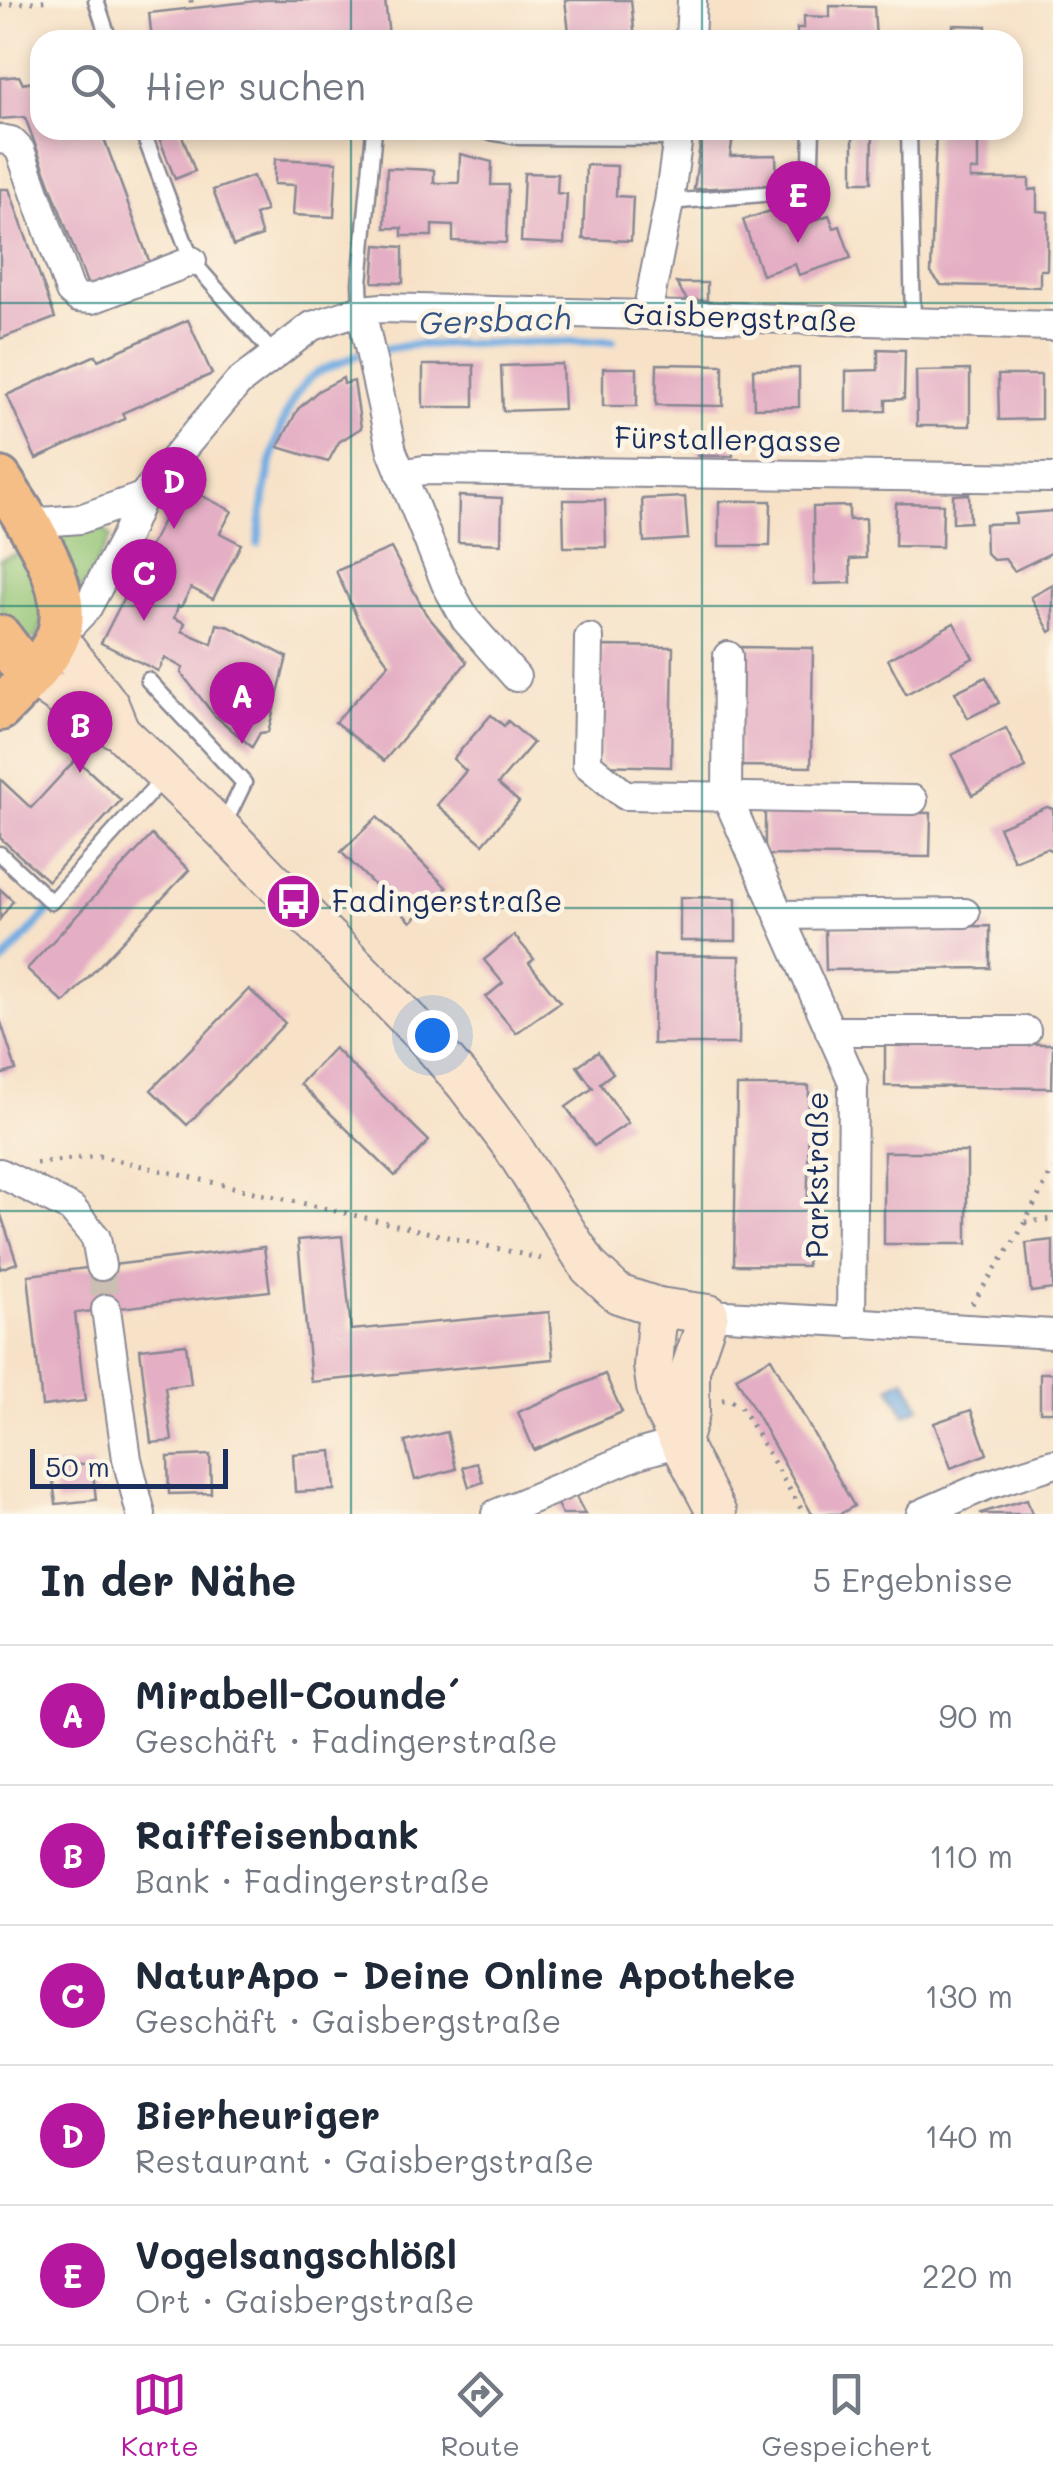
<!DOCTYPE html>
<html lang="de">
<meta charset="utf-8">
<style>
:root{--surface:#fff;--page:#f6f6f7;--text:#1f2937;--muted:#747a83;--line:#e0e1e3;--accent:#b5179e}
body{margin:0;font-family:Mali,sans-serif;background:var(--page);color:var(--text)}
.scale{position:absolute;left:30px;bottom:25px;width:198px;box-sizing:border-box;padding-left:10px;border:5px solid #1b2f5e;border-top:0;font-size:28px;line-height:35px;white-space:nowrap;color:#1b2f5e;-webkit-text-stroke:8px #fcf5e5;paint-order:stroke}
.you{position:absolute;left:432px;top:1035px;width:35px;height:35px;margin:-25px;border:8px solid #fff;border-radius:50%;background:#1a73e8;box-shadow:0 0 0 15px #1a73e833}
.badge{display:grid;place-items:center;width:65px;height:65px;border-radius:50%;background:var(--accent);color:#fff;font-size:32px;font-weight:700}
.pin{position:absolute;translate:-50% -82px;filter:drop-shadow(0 2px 5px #0008)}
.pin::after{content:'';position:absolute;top:52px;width:35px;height:30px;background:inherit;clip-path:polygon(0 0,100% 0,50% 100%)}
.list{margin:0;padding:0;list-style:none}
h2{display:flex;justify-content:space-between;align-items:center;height:130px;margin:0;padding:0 40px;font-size:42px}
h2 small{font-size:32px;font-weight:400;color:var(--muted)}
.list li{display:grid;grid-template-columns:65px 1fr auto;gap:30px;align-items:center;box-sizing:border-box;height:140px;padding:0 40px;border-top:2px solid var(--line)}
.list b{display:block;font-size:38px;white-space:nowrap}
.list p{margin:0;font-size:32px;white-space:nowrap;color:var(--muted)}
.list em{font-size:32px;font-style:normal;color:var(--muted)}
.icon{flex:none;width:55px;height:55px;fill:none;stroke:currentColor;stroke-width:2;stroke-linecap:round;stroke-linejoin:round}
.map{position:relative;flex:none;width:1053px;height:1514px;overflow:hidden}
.search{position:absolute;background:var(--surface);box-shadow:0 5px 15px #0003;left:30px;right:30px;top:30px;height:110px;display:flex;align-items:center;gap:25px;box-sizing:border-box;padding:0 35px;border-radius:30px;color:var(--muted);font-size:38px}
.sheet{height:830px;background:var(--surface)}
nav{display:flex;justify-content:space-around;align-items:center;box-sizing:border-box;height:140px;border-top:2px solid var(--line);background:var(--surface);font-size:28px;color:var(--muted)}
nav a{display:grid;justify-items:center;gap:5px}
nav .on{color:var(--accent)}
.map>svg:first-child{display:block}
.green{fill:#92c474;stroke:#567a69;stroke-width:2.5}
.water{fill:#71ace2;stroke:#466ea0;stroke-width:2.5}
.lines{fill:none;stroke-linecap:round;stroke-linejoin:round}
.stream{stroke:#71ace2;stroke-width:8}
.building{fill:#e4aec4}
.street-tunnel{stroke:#cbbeb3;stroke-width:28;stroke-dasharray:28 14;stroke-linecap:butt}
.lane-casing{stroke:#898893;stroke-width:19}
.street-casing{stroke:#898893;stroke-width:32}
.secondary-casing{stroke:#898893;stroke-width:42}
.primary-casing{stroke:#898893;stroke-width:48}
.path{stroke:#898893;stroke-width:5;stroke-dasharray:2.5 8;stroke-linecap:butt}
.lane{stroke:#fff;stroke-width:14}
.street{stroke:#fff;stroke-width:28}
.secondary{stroke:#fbe5cf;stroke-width:38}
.primary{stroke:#f6be87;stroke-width:42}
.grid{fill:none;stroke:#0f766e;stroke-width:2.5;stroke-opacity:0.55}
.labels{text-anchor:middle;stroke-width:9;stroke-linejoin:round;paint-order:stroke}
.street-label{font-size:30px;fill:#1b2f5e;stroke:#fcf5e5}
.poi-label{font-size:30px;fill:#1b2f5e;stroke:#fcf5e5;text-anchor:start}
.water-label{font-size:32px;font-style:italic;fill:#355486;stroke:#fcf5e5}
</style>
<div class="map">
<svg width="1053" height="1514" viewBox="0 0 1053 1514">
<rect width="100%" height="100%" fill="#fcf5e5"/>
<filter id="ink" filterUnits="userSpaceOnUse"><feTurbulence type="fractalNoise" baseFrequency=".01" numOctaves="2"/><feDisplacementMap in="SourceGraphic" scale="20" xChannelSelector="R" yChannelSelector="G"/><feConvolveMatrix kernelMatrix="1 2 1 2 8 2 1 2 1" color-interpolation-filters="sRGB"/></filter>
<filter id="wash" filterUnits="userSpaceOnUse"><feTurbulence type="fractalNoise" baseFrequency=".0048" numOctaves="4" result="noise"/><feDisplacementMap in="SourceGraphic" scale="40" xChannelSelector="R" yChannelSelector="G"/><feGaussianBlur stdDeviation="2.25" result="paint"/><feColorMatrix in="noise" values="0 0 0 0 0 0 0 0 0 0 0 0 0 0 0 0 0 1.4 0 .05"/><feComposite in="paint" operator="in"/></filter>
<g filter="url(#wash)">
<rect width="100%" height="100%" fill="#f7e2c8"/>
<g class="green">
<polygon points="102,527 111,537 80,592 52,533"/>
<polygon points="21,552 50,594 38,638 25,640 0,622 0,559"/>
</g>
<polygon class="water" points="905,1379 920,1407 905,1415 890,1387"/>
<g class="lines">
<g class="stream">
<polyline points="378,350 411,345 613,341"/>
<path d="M258,544c5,-45 17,-140 56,-169 12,-8 30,-13 43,-20"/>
<polyline points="0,965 48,912"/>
</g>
</g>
<g id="blocks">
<g class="building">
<polygon points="265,0 385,0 389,36 353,40 152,40 149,13"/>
<polygon points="565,0 631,0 635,40 570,40"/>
<polygon points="830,6 874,7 876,40 797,40 797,28 804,28 804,16 830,17"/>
<polygon points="953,25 986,26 985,40 953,40"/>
<polygon points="19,76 23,84 40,79 40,130 101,130 151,266 89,289 25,117 0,119 0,78"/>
<polygon points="156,130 180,130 195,171 175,179"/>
<polygon points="702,130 734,130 730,156 776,155 777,185 694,189"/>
<polygon points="853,130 873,130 872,182 853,182"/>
<polygon points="936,130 978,130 978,170 970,170 970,179 1029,179 1029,190 1037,189 1037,211 1048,212 1047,270 1040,270 1040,287 941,285 931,273"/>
<polygon points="460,154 492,162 491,185 508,185 506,243 453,241 453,226 432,225 432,236 402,236 402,228 385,228 387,168 434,170 434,183 459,183"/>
<polygon points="275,159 337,162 334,217 293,215 295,185 274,184"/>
<polygon points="586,165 617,166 616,196 633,197 631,241 583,239"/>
<polygon points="524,173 558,174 557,193 567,194 564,244 521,242"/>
<polygon points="253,176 266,211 255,215 262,236 233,246 213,190"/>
<polygon points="0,189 9,189 55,318 0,339"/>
<polygon points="782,207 790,229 829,215 834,228 840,226 851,258 799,275 795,264 762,275 743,220"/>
<polygon points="376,245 403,247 403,283 373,282"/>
<polygon points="676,283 707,283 707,300 687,300"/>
<polygon points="188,320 212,374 122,413 125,419 36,459 7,395 96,355 98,360"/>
<polygon points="878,349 905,350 904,399 886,400 886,411 846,412 846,371 878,370"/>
<polygon points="562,364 564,409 503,411 501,366"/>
<polygon points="657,364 723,365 723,406 656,405"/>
<rect x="423" y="365" width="51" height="42"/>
<rect x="603" y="368" width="34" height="38"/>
<polygon points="799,368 799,407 754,408 753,369"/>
<polygon points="970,370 970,426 917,426 916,371"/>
<polygon points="998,375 1041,375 1041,419 999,420"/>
<polygon points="343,378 344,384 354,381 361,428 339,442 328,462 278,447 298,409 318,391"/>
<polygon points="699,433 733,433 733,456 698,456"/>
<polygon points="181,485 232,511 220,533 241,544 213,599 191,588 181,607 178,606 174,618 185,623 182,631 212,644 217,624 230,627 287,657 268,732 260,733 252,747 214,715 181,673 183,668 165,658 158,671 101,643"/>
<polygon points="969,494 970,522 953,523 953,495"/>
<polygon points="459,496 502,498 501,544 458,542"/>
<polygon points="685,497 688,539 644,542 642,499"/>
<polygon points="563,500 605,500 606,547 564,547"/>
<polygon points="719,501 771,501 770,546 719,546"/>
<polygon points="896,503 943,504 942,547 895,546"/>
<polygon points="849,506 849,520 865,519 866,558 850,559 851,583 814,584 813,507"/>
<polygon points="1053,511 1053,552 1014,571 1005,559 993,560 986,553 985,524 1016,523 1015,514"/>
<polygon points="391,548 426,614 467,662 384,761 335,722 389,664 359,622 336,571"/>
<polygon points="1053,585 1053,630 1050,632 1031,597"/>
<polygon points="954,623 973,658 906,694 888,659"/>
<polygon points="602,646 673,647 671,767 600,765"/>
<polygon points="740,647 813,648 811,767 738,766"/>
<polygon points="986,677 999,703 968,718 955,692"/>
<polygon points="491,715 504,726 508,721 533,743 498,784 519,802 483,844 437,805 466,771 453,759"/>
<polygon points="1006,728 1026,768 972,795 952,755"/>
<polygon points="76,759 121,800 48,881 0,838 0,779 31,808"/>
<polygon points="1047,807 1053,809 1053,851 1046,848 1014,861 999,827"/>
<polygon points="765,811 931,813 930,857 765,855"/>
<polygon points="377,817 447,888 411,922 341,852"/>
<polygon points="152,835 189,870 64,1003 27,969"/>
<polygon points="0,889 13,901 0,919"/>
<polygon points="680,897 736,898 736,941 680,941"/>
<polygon points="990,926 990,968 826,970 825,928"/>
<polygon points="514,935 534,959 529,963 560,1002 516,1033 486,997 503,983 484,960"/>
<polygon points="654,955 740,956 739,1044 653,1044"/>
<polygon points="249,989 285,1023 187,1125 151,1090"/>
<polygon points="0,1019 16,1070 0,1075"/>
<polygon points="885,1043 1053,1044 1052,1088 885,1086"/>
<polygon points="334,1048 429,1141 395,1176 300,1084"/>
<polygon points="598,1052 613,1073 600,1083 628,1123 594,1146 566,1107 593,1088 577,1066"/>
<polygon points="737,1086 809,1086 807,1266 734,1265"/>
<rect x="884" y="1152" width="83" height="92"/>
<polygon points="0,1212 17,1263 0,1269"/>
<polygon points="342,1236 351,1330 549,1312 553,1359 311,1382 298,1240"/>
<polygon points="1053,1240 1053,1289 1031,1292 1026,1243"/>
<polygon points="264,1247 270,1291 75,1313 85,1401 42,1406 28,1275"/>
<polygon points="186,1344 191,1384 165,1387 172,1441 151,1443 140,1349"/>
<polygon points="771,1358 854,1506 840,1514 812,1514 736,1377"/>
<rect x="1040" y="1373" width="13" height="39"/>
<polygon points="605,1374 622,1412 534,1450 518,1412"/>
<polygon points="971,1410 987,1454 951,1468 934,1423"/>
<polygon points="447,1432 456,1469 415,1480 405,1442"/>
<polygon points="332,1451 335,1490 295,1492 293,1454"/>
<polygon points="210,1455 211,1493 169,1494 168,1457"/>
<polygon points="92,1463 96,1500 56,1504 51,1467"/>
<polygon points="477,1463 483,1482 469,1487 463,1467"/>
<polygon points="575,1495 585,1514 562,1514 557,1504"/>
<polygon points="1027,1499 1032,1514 981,1514 981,1513"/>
</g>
</g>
</g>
<g filter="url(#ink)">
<use href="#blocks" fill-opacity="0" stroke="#898893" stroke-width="2.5"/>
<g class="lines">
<polyline class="street-tunnel" points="101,1266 106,1309"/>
<defs>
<g id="lane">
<polyline points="96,0 109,40"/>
<polyline points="907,39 907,40"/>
<polyline points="142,130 192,261 274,355"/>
<polyline points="478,130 518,137 678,138"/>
<polyline points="909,130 913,324"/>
<polyline points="669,202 810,190 812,130"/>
<polyline points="361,310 360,283 374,130"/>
<polyline points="148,680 244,783 224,824"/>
<polyline points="0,854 51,902 165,776"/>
</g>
<g id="street">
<polyline points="690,40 692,0"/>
<polyline points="0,139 11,141 20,150 70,291 78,298 92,299 192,261"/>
<polyline points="361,310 392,451 446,584 466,620 516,677"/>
<polyline points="647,314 669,202 679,130"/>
<polyline points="401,474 424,470 1053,478"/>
<polyline points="29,523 80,519 142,497"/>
<polyline points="59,637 87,608 125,537 142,497 238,383 312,326 361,310 382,308 1053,326"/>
<polyline points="589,638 587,764 625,795 913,800"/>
<polyline points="728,656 727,797 853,1082 851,1323"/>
<polyline points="779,915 965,913"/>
<polyline points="830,1031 1026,1031"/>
<polyline points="0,1173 72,1209 96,1238 101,1266"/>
<polyline points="106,1309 127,1459 141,1514"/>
<polyline points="709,1314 1053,1334"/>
<polyline points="496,1514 641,1453 681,1442"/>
<polyline points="921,1514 987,1485 1053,1464"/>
</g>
<g id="secondary">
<polyline points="58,638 109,704 120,731"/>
<polyline points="29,675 85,713 120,731 222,829 425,1037 466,1085 512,1146 589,1267 618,1294 658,1307 709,1314 690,1370 690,1412 681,1442"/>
<polyline points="658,1307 653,1366 656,1387 663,1410 717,1514"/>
</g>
<g id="primary">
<path d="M0,479c25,39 76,108 58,157 -7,20 -42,57 -58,73"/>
<polyline points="0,637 29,675"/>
</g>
</defs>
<use href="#lane" class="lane-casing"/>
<use href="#street" class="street-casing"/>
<use href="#secondary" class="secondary-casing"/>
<use href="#primary" class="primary-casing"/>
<g class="path">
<polyline points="191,0 192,8"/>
<polyline points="0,5 51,0"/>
<polyline points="634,37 667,37"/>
<polyline points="36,1163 99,1156 547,1260"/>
<polyline points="1025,1222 1053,1219"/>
<polyline points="972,1304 1018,1235 1053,1169"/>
<polyline points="722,1400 729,1399 741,1407 804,1514"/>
</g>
<use href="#lane" class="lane"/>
<use href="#street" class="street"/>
<use href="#secondary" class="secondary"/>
<use href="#primary" class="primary"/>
</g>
</g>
<path class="grid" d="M351,0v40M702,0v40M351,130v1384M702,130v1384M0,303h1053M0,606h1053M0,908h1053M0,1211h1053"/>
<defs>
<symbol id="bus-disc" viewBox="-11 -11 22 22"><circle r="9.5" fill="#b5179e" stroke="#fcf5e5"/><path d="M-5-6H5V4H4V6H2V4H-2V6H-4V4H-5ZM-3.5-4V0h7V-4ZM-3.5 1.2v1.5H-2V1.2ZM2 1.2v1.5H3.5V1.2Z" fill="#fff"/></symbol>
</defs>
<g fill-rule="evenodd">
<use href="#bus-disc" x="262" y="870" width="63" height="63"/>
</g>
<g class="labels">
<g class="street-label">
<text transform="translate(740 318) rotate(2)" y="10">Gaisbergstraße</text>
<text transform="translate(728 440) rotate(1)" y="10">Fürstallergasse</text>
<text transform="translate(818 1175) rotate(-90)" y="10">Parkstraße</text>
</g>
<g class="poi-label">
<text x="332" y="912">Fadingerstraße</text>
</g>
<g class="water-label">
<text transform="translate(495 321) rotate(-2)" y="11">Gersbach</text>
</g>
</g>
</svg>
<div class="scale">50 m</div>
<div class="you"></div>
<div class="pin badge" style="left:242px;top:744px">A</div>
<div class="pin badge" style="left:80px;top:773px">B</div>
<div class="pin badge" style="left:144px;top:621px">C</div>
<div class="pin badge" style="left:174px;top:529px">D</div>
<div class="pin badge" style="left:798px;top:243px">E</div>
<div class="search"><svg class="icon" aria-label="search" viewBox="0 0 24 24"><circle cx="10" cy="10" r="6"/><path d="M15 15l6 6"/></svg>Hier suchen</div>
</div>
<section class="sheet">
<h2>In der Nähe<small>5 Ergebnisse</small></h2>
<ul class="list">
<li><span class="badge">A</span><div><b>Mirabell-Counde´</b><p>Geschäft · Fadingerstraße</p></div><em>90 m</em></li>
<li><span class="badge">B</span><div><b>Raiffeisenbank</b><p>Bank · Fadingerstraße</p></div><em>110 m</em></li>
<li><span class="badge">C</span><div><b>NaturApo - Deine Online Apotheke</b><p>Geschäft · Gaisbergstraße</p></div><em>130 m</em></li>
<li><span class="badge">D</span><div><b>Bierheuriger</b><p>Restaurant · Gaisbergstraße</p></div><em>140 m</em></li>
<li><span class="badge">E</span><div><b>Vogelsangschlößl</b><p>Ort · Gaisbergstraße</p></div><em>220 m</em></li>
</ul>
</section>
<nav>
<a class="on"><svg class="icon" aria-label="map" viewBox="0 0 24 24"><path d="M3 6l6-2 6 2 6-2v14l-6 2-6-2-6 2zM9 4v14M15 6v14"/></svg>Karte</a>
<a><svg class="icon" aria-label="directions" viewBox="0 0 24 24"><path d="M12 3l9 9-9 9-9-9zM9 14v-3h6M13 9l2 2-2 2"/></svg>Route</a>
<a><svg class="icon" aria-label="saved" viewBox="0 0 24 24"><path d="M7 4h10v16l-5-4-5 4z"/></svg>Gespeichert</a>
</nav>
